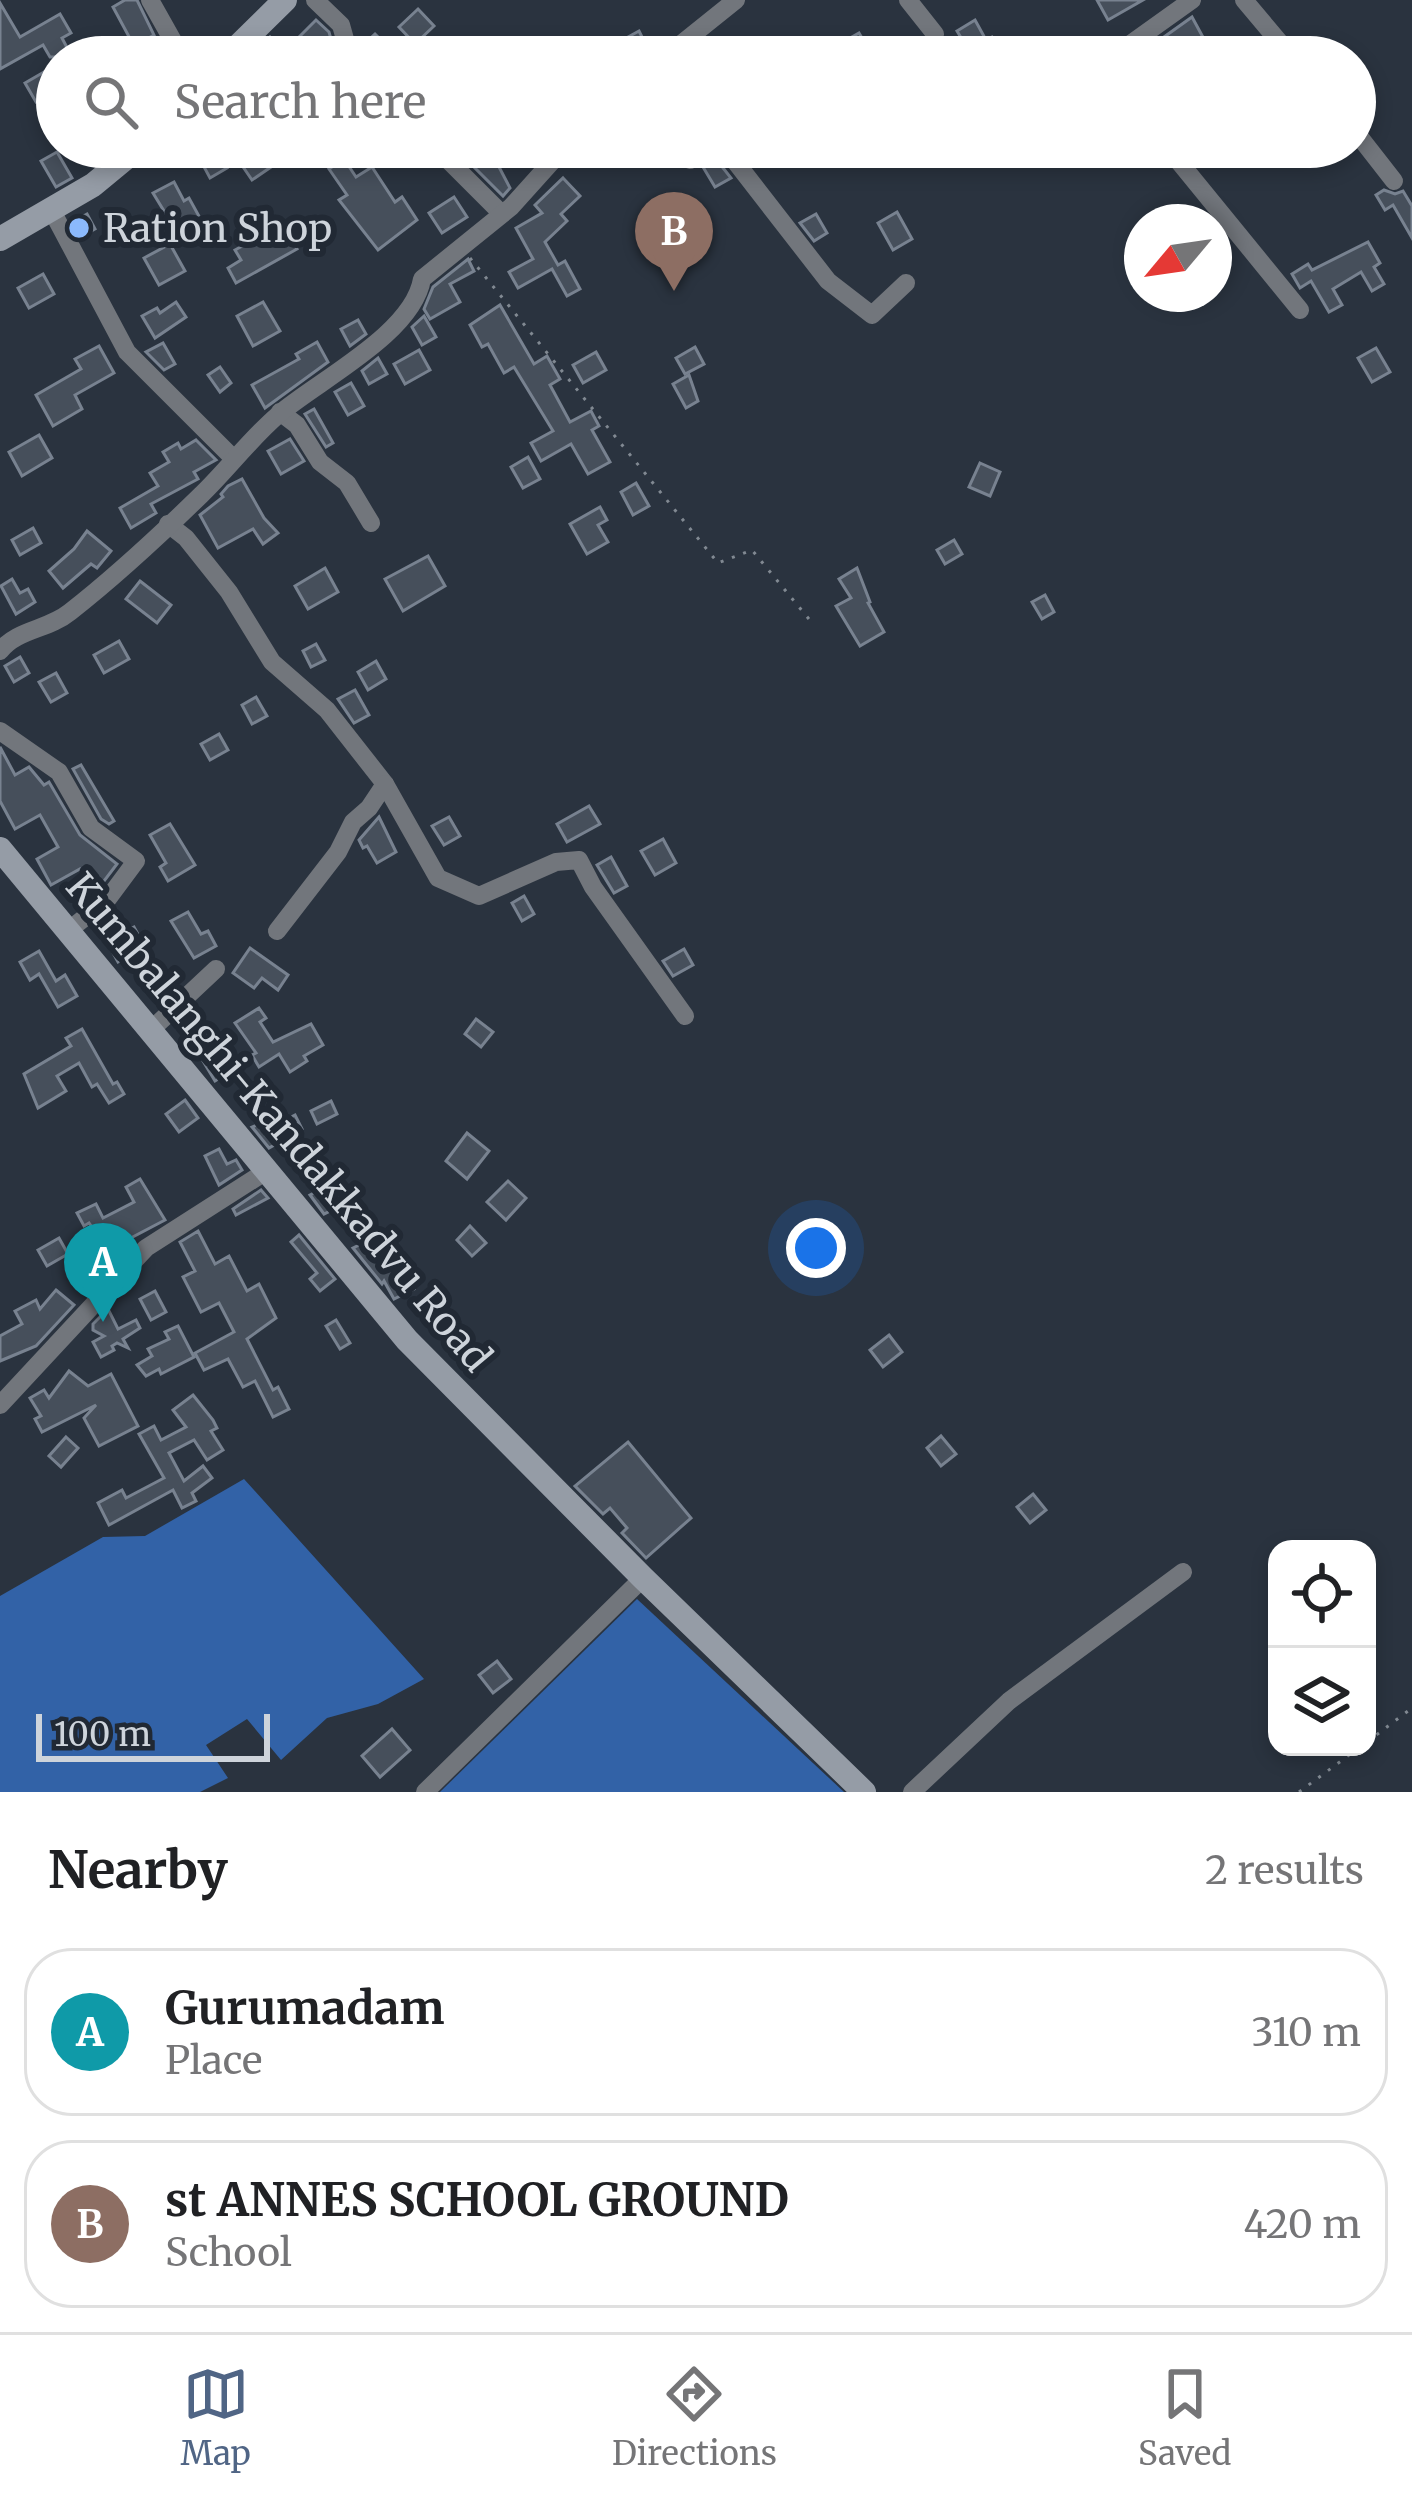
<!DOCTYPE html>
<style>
:root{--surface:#fff;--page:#f6f6f6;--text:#202124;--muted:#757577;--line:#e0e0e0;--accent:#506585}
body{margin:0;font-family:Merriweather,serif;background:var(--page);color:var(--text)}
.controls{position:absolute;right:36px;bottom:36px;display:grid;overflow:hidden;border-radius:24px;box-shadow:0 6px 18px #0003}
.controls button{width:108px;height:108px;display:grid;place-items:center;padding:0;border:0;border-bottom:3px solid var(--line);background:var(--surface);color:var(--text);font:60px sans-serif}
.compass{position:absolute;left:1124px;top:204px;width:108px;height:108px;border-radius:50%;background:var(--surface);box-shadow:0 6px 18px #0003;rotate:241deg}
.scale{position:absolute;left:36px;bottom:30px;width:234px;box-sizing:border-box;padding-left:12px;border:6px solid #ced4db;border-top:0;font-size:33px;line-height:42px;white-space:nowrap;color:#ced4db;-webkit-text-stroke:9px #212934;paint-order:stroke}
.you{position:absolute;left:816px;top:1248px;width:42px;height:42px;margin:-30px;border:9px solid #fff;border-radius:50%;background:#1a73e8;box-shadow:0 0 0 18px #1a73e833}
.badge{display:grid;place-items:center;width:78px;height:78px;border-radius:50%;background:var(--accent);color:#fff;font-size:39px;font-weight:700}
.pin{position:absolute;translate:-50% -99px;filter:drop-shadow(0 3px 6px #0008)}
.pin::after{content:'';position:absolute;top:63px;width:42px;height:36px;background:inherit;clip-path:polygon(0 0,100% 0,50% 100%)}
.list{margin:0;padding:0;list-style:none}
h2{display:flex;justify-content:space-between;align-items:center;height:156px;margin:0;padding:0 48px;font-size:51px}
h2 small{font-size:39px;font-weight:400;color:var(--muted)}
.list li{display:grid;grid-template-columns:78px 1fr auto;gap:36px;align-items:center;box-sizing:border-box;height:168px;margin:0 24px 24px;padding:0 24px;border:3px solid var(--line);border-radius:48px}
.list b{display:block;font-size:45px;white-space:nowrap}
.list p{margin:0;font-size:39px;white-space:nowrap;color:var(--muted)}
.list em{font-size:39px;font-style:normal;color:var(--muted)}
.icon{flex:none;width:66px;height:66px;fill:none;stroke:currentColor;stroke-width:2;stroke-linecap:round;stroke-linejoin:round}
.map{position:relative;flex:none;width:1412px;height:1792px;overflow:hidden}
.search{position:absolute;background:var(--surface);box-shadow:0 6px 18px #0003;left:36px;right:36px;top:36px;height:132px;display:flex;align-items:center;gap:30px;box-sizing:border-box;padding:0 42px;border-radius:66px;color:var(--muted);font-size:45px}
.sheet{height:540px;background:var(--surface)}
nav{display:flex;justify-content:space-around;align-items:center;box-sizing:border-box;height:168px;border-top:3px solid var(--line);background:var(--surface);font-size:33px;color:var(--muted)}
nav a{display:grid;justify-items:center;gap:6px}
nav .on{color:var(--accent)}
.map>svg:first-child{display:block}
.water{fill:#3262a7}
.building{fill:#464f5b;stroke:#788290;stroke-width:3}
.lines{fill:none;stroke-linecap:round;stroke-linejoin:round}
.path{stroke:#818992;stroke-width:3;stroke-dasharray:3 9;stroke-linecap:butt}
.street{stroke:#72767c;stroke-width:18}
.secondary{stroke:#959ca6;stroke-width:24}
.poi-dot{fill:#8bb9fc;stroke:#212934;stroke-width:4.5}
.labels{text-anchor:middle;stroke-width:12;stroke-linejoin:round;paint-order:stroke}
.poi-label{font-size:39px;fill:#ced4db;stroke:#212934;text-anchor:start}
.street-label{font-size:39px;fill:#ced4db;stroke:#212934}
</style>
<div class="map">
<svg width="1412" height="1792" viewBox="0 0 1412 1792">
<rect width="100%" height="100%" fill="#2a333f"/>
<g class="water">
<polygon points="244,1479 424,1679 378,1704 327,1718 281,1760 247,1719 206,1745 228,1778 200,1792 0,1792 0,1596 103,1537 145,1536"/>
<polygon points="637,1599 844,1792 440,1792"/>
</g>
<g class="building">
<polygon points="125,0 137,0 154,35 134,46 113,7"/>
<polygon points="1097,0 1143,0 1108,20"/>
<polygon points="0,3 20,37 60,14 71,33 62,38 72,57 50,57 43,45 0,69"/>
<polygon points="418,9 434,26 415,44 399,27"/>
<polygon points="1192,17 1205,41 1187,51 1181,42 1155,57 1144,57 1143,52"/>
<polygon points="316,20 329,32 333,46 317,57 253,55 270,37 284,52"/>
<polygon points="975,20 986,40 992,37 1003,57 935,57 963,41 957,31"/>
<polygon points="639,31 650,53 624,57 617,43"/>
<polygon points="859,33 871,53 864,57 816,57"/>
<polygon points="375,34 387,46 376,57 363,57 361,47"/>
<polygon points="44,72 55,91 36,102 25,83"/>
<polygon points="184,147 213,147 227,168 210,178 202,163 197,166"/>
<polygon points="252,147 258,147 271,167 252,180 237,158"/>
<polygon points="463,147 530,147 498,165 510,188 503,196 474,167"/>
<polygon points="57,152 72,178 56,187 41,161"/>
<polygon points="344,159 356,177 372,167 395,202 402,197 417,220 378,250 339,200 347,195 329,169"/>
<polygon points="716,159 731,178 715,187 703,167"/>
<polygon points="563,178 580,196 561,214 567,221 545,242 558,265 565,261 580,289 567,296 552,269 518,288 509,272 533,259 516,228 542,213 535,205"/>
<polygon points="174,182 184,201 189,198 206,229 183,242 153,193"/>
<polygon points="1384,190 1395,194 1403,191 1412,206 1412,238 1393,205 1385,210 1376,195"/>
<polygon points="454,197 467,217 442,233 429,213"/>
<polygon points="897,212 912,239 893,250 878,223"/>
<polygon points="87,214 95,229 81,237 73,222"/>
<polygon points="816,214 827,233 814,241 800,223"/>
<polygon points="280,218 297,249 236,283 228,268 241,260 235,250 257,238 254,232"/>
<polygon points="1368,242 1380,263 1374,267 1384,284 1372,291 1361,272 1333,289 1342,305 1329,312 1311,281 1300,288 1292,274 1308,264 1312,270"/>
<polygon points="170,244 185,271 159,285 144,258"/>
<polygon points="468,259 474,271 450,284 460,302 430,319 424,309 433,287"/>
<polygon points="43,274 54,294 29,308 18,288"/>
<polygon points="176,302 186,317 155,338 142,316 157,308 160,313"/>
<polygon points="263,302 280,331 253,346 237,316"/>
<polygon points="500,305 534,364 547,356 560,379 550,385 570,422 591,411 599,426 592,430 610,462 588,474 571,444 541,461 531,443 553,431 514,367 504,373 488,344 482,347 470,325"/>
<polygon points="424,316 436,337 422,345 412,327"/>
<polygon points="358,320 366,334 350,346 341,329"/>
<polygon points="317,342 328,362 265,408 252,385 299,359 296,354"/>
<polygon points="163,343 175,364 164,370 146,352"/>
<polygon points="99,346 114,373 75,395 82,409 53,426 36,395 81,369 75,359"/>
<polygon points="695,347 704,364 685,374 676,358"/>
<polygon points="1376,348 1390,372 1372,382 1358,358"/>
<polygon points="419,350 430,370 405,384 394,364"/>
<polygon points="596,352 606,370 583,383 573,365"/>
<polygon points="378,358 387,374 369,384 362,371"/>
<polygon points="220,367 231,383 220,392 208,375"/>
<polygon points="689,375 698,401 686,408 673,384"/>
<polygon points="351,383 364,406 348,415 335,392"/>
<polygon points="314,409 333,443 326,447 305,414"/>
<polygon points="39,435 52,458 22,476 9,452"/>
<polygon points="290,439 304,461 281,474 268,451"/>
<polygon points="196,440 216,460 194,472 198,479 151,504 156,513 131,528 120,508 158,486 150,473 169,462 163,452 178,443 181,449"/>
<polygon points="528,457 540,479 523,488 511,467"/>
<polygon points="980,463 1000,472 990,496 969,487"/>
<polygon points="242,479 264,518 278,533 263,544 253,529 218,548 200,515 223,497 221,494 228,486"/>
<polygon points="636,483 649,506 633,515 621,492"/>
<polygon points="600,507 607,520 598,525 608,542 587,554 570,524"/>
<polygon points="33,528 41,543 20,555 12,540"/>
<polygon points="87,531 111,551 97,568 91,564 63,588 49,571 74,549"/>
<polygon points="954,540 962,554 945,564 937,550"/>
<polygon points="428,556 445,586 403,611 385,579"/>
<polygon points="325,568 338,592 308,609 295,586"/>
<polygon points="857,568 870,602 868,603 884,632 860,646 836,606 851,598 839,579"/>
<polygon points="12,579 20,593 28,589 35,602 16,614 1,586"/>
<polygon points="140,581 171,605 157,623 126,599"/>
<polygon points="1045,595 1054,612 1042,619 1032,602"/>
<polygon points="119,641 129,659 104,673 94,655"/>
<polygon points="316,644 325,660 311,667 303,651"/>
<polygon points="20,657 29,673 14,682 5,666"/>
<polygon points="376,661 386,679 368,690 358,672"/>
<polygon points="56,673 67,693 51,702 39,682"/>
<polygon points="355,690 369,715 354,723 338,699"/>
<polygon points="256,697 267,716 252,724 242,705"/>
<polygon points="219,734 228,750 210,760 201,744"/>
<polygon points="0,747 15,775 29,767 44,785 49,782 80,835 117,864 98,889 80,869 51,885 37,859 58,847 40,815 15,829 0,801"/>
<polygon points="81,765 114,821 109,824 101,819 73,769"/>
<polygon points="589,806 600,824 567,842 557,824"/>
<polygon points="379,817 396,852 377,863 367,846 363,848 359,840"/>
<polygon points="449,817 460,836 444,845 432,826"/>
<polygon points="170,824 195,865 168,881 160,867 166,863 150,835"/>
<polygon points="663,839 676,863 655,875 641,851"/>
<polygon points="611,857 627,886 614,893 597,865"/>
<polygon points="524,896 534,914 522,921 512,903"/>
<polygon points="188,912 201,934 208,931 216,946 194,958 171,921"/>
<polygon points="134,927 145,947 118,962 107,942"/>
<polygon points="250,948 288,975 278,990 262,978 254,988 233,973"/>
<polygon points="684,949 693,965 673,976 663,961"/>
<polygon points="39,951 56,981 65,975 77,996 58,1007 39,974 30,980 20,962"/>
<polygon points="259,1008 266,1018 260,1022 273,1042 311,1024 323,1045 304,1056 307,1061 290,1072 279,1054 259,1067 252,1055 256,1053 235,1023"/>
<polygon points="476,1019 493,1032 481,1047 465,1034"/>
<polygon points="82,1029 113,1084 117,1082 124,1094 109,1103 97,1084 92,1087 79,1063 57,1076 66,1091 38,1108 24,1074 71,1046 66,1038"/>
<polygon points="221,1050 233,1070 215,1081 203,1061"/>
<polygon points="185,1100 198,1118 179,1132 166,1114"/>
<polygon points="331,1101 337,1114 317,1124 311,1111"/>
<polygon points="295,1115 302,1129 269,1148 252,1127 259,1124 263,1132"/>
<polygon points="467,1133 489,1151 467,1179 446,1161"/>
<polygon points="219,1149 227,1164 236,1160 242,1170 219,1185 205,1156"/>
<polygon points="140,1179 165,1220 104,1252 99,1237 89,1223 84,1226 77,1213 96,1204 103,1218 134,1202 126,1187"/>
<polygon points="508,1181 526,1198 506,1220 487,1202"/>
<polygon points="331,1184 342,1205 324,1214 310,1195"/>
<polygon points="261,1190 268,1198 236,1215 233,1209"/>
<polygon points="470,1226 486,1243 472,1256 457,1240"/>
<polygon points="198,1231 215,1264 229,1256 247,1291 259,1284 276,1318 247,1339 273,1390 278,1387 289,1409 273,1417 255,1381 243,1387 228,1359 204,1370 195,1353 234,1332 219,1303 201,1312 183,1277 195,1271 180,1242"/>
<polygon points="382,1234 391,1251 385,1254 396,1275 405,1270 414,1289 394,1299 384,1281 382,1284 353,1248"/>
<polygon points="299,1235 335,1279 320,1291 310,1279 317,1273 291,1242"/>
<polygon points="59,1238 68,1254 47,1266 38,1250"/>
<polygon points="56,1290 74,1305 36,1346 0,1361 0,1336 22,1324 15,1311 36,1300 40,1309"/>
<polygon points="155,1291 166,1312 151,1320 140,1299"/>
<polygon points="108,1309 118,1329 136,1320 140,1328 123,1339 128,1348 117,1343 112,1346 114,1350 101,1357 93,1342 104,1336 93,1330 93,1324"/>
<polygon points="336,1320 350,1343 340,1349 326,1326"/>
<polygon points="178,1326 194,1357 161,1374 159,1369 146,1376 137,1365 152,1356 148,1349 169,1339 165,1332"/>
<polygon points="889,1335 902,1352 883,1367 870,1350"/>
<polygon points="69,1371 88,1386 111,1374 138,1426 99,1446 84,1418 96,1405 42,1432 35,1419 41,1416 30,1398 44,1390 49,1398"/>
<polygon points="193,1395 213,1420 217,1428 211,1431 223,1450 207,1460 194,1440 169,1453 184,1481 203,1466 212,1478 192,1493 196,1501 182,1508 173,1490 109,1525 98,1503 122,1490 126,1498 164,1478 139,1434 154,1426 161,1440 186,1427 173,1410"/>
<polygon points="941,1436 956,1454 941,1466 927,1448"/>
<polygon points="66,1437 78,1448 61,1467 49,1456"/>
<polygon points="628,1442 691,1518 646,1558 622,1533 627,1528 610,1508 603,1514 575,1486"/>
<polygon points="1033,1494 1046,1510 1030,1523 1017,1507"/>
<polygon points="497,1661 511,1679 493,1693 479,1675"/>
<polygon points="392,1729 410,1750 380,1777 362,1756"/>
</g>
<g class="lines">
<g class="path">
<polyline points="470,258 718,563 752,550 813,624"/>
<polyline points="1367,1742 1412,1708"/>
<polyline points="1299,1792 1360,1747"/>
</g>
<g class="street">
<polyline points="150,0 182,57"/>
<polyline points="315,0 341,25 350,57"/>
<polyline points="908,0 935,34"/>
<polyline points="1244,0 1292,57"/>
<polyline points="665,57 736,0"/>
<polyline points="1130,57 1129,45 1192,0"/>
<polyline points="1355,131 1394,181"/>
<polyline points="435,147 502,214"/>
<polyline points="677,147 690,160 709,147"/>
<polyline points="724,147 828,281 872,315 906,283"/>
<polyline points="1167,147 1300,310"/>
<polyline points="51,209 127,352 234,459"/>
<polyline points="280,412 297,425 320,462 347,483 371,523"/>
<polyline points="168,524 186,538 229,592 272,662 327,710 385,784 438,878 479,896 556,862 579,860 593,887 685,1016"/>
<path d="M0,651c17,-22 48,-21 70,-39 46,-36 90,-77 131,-117 27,-26 49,-56 77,-80 39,-34 135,-81 144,-136l89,-72 54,-60"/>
<polyline points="0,731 59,772 91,828 136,861 107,900 69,930"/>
<polyline points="277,931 338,852 353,822 369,808 385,784"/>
<polyline points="152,1029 216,969"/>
<polyline points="0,1405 146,1248 268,1170"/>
<polyline points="425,1792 643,1578"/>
<polyline points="912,1792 1009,1701 1183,1572"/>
</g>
<g class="secondary">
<polyline points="227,57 285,0"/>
<polyline points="0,239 93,185 139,147"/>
<polyline points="0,849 407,1340 643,1578 864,1792"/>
</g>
</g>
<circle class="poi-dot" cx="79" cy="228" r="12"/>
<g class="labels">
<g class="poi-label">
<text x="103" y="242">Ration Shop</text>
</g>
<g class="street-label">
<text transform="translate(279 1122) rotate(50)" y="14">Kumbalanghi-Kandakkadvu Road</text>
</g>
</g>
</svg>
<div class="controls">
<button><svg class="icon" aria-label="locate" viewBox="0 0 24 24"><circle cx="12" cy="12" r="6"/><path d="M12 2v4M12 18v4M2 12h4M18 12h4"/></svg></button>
<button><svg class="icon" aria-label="layers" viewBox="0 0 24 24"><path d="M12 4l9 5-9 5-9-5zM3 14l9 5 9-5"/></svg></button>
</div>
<svg class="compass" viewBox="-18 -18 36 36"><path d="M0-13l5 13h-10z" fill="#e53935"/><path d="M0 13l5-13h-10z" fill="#757577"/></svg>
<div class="scale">100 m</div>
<div class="you"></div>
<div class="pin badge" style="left:103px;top:1322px;background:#0f9aa8">A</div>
<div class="pin badge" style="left:674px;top:291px;background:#8d6e63">B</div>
<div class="search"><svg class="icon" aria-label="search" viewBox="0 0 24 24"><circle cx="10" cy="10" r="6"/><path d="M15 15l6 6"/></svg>Search here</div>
</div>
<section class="sheet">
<h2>Nearby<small>2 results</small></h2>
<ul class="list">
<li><span class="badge" style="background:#0f9aa8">A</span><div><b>Gurumadam</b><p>Place</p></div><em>310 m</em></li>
<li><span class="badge" style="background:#8d6e63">B</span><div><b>st ANNES SCHOOL GROUND</b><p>School</p></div><em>420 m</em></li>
</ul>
</section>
<nav>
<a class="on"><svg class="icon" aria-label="map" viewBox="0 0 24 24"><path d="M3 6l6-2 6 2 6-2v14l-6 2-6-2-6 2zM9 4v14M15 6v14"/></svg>Map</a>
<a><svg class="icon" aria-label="directions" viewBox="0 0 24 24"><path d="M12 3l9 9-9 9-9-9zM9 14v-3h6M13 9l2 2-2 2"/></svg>Directions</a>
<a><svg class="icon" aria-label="saved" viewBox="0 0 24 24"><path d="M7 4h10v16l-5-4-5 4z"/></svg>Saved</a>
</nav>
